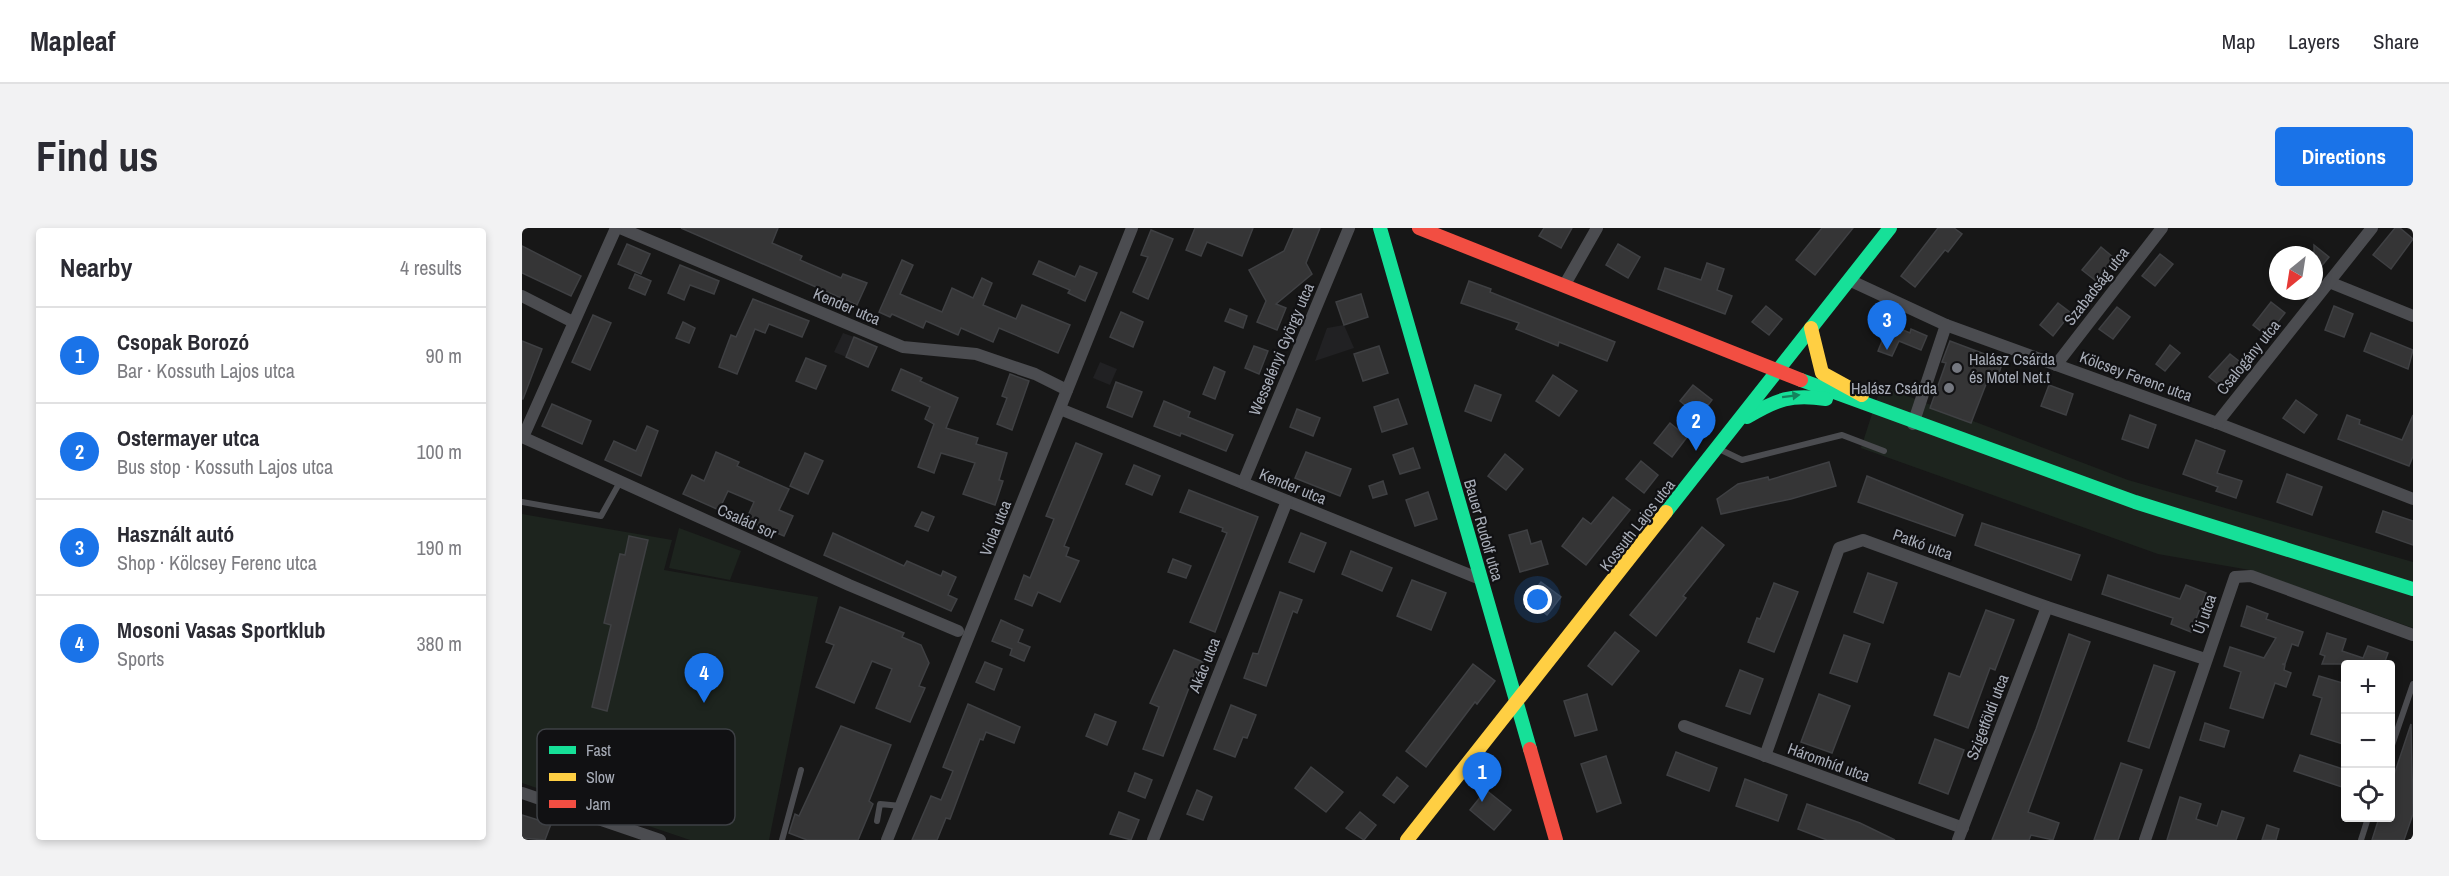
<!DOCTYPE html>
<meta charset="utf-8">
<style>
:root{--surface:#fff;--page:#f2f2f3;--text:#2b2b33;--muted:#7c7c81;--line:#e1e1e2;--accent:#1a73e8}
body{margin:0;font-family:"Archivo Narrow",sans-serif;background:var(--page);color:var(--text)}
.controls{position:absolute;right:18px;bottom:18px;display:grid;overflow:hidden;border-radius:6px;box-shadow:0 3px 9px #0003}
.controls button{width:54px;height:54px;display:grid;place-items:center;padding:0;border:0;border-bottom:2px solid var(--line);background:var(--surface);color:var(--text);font:30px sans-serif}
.compass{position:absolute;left:1747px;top:18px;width:54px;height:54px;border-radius:50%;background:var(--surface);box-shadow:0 3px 9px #0003;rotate:210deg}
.you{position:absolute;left:1016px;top:372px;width:21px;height:21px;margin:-15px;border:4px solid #fff;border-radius:50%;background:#1a73e8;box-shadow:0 0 0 9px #1a73e833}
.badge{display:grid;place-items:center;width:39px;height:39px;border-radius:50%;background:var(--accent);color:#fff;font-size:20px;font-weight:700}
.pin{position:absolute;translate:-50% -50px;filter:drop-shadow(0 2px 3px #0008)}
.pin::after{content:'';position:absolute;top:32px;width:21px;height:18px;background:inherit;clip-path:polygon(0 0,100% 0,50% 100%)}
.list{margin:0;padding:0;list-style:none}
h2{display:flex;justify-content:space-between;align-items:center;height:78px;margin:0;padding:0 24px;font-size:26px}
h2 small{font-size:20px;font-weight:400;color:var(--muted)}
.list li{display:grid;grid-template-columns:39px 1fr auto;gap:18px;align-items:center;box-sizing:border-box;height:96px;padding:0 24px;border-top:2px solid var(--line)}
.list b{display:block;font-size:22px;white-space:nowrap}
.list p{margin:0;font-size:20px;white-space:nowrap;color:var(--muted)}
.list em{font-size:20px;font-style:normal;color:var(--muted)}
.icon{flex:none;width:33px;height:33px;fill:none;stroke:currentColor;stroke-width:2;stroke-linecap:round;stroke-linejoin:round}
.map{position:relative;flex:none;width:1891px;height:612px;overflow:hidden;border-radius:6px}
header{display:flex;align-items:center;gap:36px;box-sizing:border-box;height:84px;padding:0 30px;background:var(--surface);border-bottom:2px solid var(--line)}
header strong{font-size:28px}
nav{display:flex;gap:33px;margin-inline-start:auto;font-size:21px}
.intro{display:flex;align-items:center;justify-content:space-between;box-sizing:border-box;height:144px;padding:0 36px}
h1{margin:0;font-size:42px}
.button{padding:15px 27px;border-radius:6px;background:var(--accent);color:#fff;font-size:21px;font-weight:700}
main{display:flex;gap:36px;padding:0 36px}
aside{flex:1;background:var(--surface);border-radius:6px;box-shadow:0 3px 9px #0003}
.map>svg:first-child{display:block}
.built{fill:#212123}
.green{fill:#1d241e}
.building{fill:#353536;stroke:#3f4043;stroke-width:1.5}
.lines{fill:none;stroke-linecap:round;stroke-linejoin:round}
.lane{stroke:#4b4c50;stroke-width:6}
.street{stroke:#4b4c50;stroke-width:12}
.fast{stroke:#16e098;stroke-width:14}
.slow{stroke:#ffcf43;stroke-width:14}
.jam{stroke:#f24e42;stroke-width:14}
.oneway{fill:#14835c}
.poi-dot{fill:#757880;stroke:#111113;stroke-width:2}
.labels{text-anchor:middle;stroke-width:4.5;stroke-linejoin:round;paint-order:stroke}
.street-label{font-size:16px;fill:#a8adb8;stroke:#111113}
.poi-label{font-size:16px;fill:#a8adb8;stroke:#111113;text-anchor:start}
.key{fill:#111113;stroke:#3e4045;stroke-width:1.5}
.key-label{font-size:16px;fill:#a8adb8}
</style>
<header>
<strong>Mapleaf</strong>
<nav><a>Map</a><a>Layers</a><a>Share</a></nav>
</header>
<div class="intro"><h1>Find us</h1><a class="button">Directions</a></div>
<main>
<aside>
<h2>Nearby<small>4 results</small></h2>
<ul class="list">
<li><span class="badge">1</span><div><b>Csopak Borozó</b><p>Bar · Kossuth Lajos utca</p></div><em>90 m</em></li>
<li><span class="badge">2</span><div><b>Ostermayer utca</b><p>Bus stop · Kossuth Lajos utca</p></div><em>100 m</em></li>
<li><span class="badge">3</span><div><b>Használt autó</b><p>Shop · Kölcsey Ferenc utca</p></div><em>190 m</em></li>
<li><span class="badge">4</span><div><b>Mosoni Vasas Sportklub</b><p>Sports</p></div><em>380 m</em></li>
</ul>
</aside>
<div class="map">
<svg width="1891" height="612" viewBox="0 0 1891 612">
<rect width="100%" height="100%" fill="#171717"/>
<g class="built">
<polygon points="822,97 832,120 793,133 805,100"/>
<polygon points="321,105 332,109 324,129 312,124"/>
<polygon points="578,134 595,141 588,157 571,150"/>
</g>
<g class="green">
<polygon points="1359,158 1606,252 1891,334 1891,400 1728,342 1636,326 1339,220"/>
<polygon points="0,286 150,312 142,342 296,369 247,612 168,612 0,555"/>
<polygon points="157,300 219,323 208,352 147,340"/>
</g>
<g class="building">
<polygon points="159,0 256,0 250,15 280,28 278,32 319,50 321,46 345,55 335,77"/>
<polygon points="673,0 731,0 720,28 685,14 679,28 664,22"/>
<polygon points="772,0 798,0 784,35 790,46 754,76 764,80 755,102 735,94 744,73 727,42 762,23"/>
<polygon points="1022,0 1050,0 1039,20 1017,8"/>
<polygon points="1300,0 1331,0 1293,47 1274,32"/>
<polygon points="1416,0 1432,0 1440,6 1426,24 1423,22 1393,59 1379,48"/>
<polygon points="1873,0 1878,0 1891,11 1869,41 1851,27"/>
<polygon points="629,2 651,11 626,71 611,64 626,29 619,27"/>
<polygon points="105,16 128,26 119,46 96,36"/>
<polygon points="1096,16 1118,29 1106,50 1084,37"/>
<polygon points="1792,17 1807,29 1792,47"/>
<polygon points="0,18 59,48 49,68 0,45"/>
<polygon points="1579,19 1592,30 1574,53 1560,42"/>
<polygon points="1638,26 1651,36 1633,58 1620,48"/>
<polygon points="380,32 391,37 378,66 420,84 430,60 451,70 460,50 470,55 461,77 494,91 500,77 548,97 536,125 477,100 471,114 439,100 436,107 404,93 401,100 370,86 368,89 357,84"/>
<polygon points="517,33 553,49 558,38 575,45 563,73 546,65 548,62 511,46"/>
<polygon points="1185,35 1202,41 1195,62 1210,68 1203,86 1136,61 1143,40 1179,52"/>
<polygon points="158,37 197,53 192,66 168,57 162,72 146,65"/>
<polygon points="113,46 129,53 123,67 107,60"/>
<polygon points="947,53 969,61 968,64 1093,114 1085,133 1037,114 1036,118 994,101 997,95 939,75"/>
<polygon points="839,66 846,89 822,97 814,74"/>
<polygon points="231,71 287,93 280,109 247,96 243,105 233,101 215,146 197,139 209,107 214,109"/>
<polygon points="1749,74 1763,85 1745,108 1731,97"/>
<polygon points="1536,75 1549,85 1531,108 1518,97"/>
<polygon points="1244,78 1260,91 1247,107 1230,94"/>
<polygon points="1812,78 1831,86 1822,109 1803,102"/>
<polygon points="1595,79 1608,89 1591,111 1577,101"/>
<polygon points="708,81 725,88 721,100 703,93"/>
<polygon points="599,84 621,94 611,119 588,109"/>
<polygon points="71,87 89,95 68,142 50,134"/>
<polygon points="161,94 173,100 167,115 154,110"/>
<polygon points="1367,96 1388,105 1389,101 1405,108 1399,122 1377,113 1370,128 1356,123"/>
<polygon points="1849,105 1891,122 1886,141 1842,123"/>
<polygon points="332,109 355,119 346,139 324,129"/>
<polygon points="0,113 20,121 1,171 0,171"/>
<polygon points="1428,113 1481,133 1474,154 1466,151 1449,195 1408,180 1424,135 1420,134"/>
<polygon points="1648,117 1658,125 1643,143 1634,136"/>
<polygon points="732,118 746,123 737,146 723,140"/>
<polygon points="857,118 866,145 841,153 832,126"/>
<polygon points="1708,126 1722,137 1701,160 1687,149"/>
<polygon points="284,130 304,138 294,161 274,153"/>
<polygon points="692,139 703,144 693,171 681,166"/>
<polygon points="379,141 400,150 398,153 436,170 424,200 456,210 454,216 485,225 477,252 481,253 473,277 441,266 453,235 419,225 412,245 396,239 412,196 403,191 408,179 370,162"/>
<polygon points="488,146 507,153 490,202 475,196 485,170 480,168"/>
<polygon points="1031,147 1055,163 1037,188 1014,173"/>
<polygon points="594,154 620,164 610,189 585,179"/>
<polygon points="953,157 979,167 969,193 943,183"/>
<polygon points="1171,157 1190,172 1177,189 1158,173"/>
<polygon points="1527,157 1551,166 1544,187 1519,178"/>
<polygon points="876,171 885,196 860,204 852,179"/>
<polygon points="1774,172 1795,187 1782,205 1761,190"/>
<polygon points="642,173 668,184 666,189 711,207 704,223 659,205 658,208 632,198"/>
<polygon points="30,176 69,193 60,216 20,198"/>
<polygon points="775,181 798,190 791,208 768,199"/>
<polygon points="1608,187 1634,197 1626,220 1600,211"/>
<polygon points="1825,187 1838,192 1837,196 1880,212 1891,187 1891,228 1887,238 1816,211"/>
<polygon points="1148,195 1165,209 1150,229 1132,215"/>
<polygon points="125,198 136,203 119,248 83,232 92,213 114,223"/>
<polygon points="1674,212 1703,223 1695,245 1720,253 1714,270 1694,263 1696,259 1661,246"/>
<polygon points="554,215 580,226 542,318 547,320 544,328 557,333 538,374 516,364 510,378 493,371 502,347 508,350 532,291 524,288"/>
<polygon points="891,220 898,240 878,246 871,227"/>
<polygon points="194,224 217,234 215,238 267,261 257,282 271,288 262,308 224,292 232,274 206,263 197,282 161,266 170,247 182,253"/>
<polygon points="784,224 829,241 818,268 773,250"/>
<polygon points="283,225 301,233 286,266 268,258"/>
<polygon points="983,226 1001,241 984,262 966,248"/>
<polygon points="1119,233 1136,247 1122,265 1104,251"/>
<polygon points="1307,234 1314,258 1269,271 1199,286 1195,271 1216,256 1246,249 1247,252"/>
<polygon points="612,237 638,248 630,267 604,256"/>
<polygon points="1765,246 1800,259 1790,287 1755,274"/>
<polygon points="1345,248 1441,287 1433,308 1336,274"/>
<polygon points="861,253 865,266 851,270 847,258"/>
<polygon points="667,262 736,289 693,404 668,394 705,305 700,303 701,300 658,284"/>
<polygon points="906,264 915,291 893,298 884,272"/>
<polygon points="1091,269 1108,282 1064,337 1040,318 1061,290 1069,296"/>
<polygon points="1861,283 1891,293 1891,317 1854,304"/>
<polygon points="400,284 412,289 406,303 393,298"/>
<polygon points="1460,295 1558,327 1549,352 1453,317"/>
<polygon points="1180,299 1202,317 1161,368 1164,370 1134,408 1108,387"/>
<polygon points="1005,302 1009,316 1019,313 1026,336 998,344 987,307"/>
<polygon points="311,305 382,338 385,333 419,348 421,343 434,349 426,367 435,371 429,383 302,327"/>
<polygon points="779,305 804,315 792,344 767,334"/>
<polygon points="107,308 126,312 85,483 70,479 89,397 82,395 98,326 103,327"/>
<polygon points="829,323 870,340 860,363 820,346"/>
<polygon points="651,331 669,338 664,350 646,344"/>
<polygon points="1346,345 1375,355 1361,395 1332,384"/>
<polygon points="1586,347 1658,371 1664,357 1684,365 1669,404 1649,396 1651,390 1580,366"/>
<polygon points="890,352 924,365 909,402 875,388"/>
<polygon points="1019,354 1039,369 1025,387 1005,371"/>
<polygon points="1252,355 1276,364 1252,424 1226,414 1235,390 1238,391"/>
<polygon points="758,364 780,372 775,385 771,383 744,458 722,450 731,425 736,426"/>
<polygon points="1725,378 1746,386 1744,391 1781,404 1776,418 1770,416 1763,436 1760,436 1763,437 1762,442 1769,445 1764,459 1753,455 1741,490 1708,480 1719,444 1702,438 1708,419 1742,430 1754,410 1719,398"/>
<polygon points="318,379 382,405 380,409 399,417 407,435 397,458 403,460 388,494 354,480 370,441 350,433 332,475 294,459 312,417 304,414"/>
<polygon points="1464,382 1492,392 1473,442 1468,440 1446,500 1412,487 1427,445 1438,449"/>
<polygon points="479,392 501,402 496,414 508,419 502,433 488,427 490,421 470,413"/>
<polygon points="1093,404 1117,423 1090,457 1066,438"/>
<polygon points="1805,405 1824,411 1820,423 1841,430 1846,418 1866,425 1862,436 1800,436 1803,428 1798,426"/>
<polygon points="1547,406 1568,414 1506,584 1537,595 1531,612 1509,607 1507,612 1470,612 1514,501"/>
<polygon points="1322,407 1348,416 1335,454 1308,445"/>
<polygon points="652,422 681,434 676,445 673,444 641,528 621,521 637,479 628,475"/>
<polygon points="463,434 480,441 472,462 454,454"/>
<polygon points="951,436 973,453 955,476 953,474 904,539 884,523"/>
<polygon points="1632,437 1653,444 1627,520 1606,513"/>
<polygon points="1218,442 1241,451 1228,486 1204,478"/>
<polygon points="1797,448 1824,456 1824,517 1789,506 1800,470 1791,467"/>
<polygon points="1065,466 1075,502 1053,508 1042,473"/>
<polygon points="1297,466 1328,478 1310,525 1279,514"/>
<polygon points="446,476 498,499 492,515 464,504 461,512 458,511 428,591 424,590 415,612 390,612 409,568 419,572 431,543 421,539"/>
<polygon points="709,477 734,487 725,510 721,509 713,529 692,521"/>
<polygon points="573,486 594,494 585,517 564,508"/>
<polygon points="1683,495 1707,503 1702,519 1678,512"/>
<polygon points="1889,496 1891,586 1882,612 1850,612 1857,590 1869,590 1869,556"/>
<polygon points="319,498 369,517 347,573 351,576 336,612 285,612 267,605 273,586 277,588"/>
<polygon points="1413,511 1442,522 1426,566 1397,555"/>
<polygon points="1154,524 1195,540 1187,563 1145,547"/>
<polygon points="1778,527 1824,542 1820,559 1772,543"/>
<polygon points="1084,528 1099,575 1075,584 1059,536"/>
<polygon points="1599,535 1620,542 1596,612 1572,612"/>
<polygon points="789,539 821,564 804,584 773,560"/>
<polygon points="613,545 630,552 623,570 606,563"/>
<polygon points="875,549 886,558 872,575 861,567"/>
<polygon points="1223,551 1265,567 1256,593 1214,578"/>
<polygon points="675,562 690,569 681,592 665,586"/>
<polygon points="964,562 989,582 972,602 948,582"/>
<polygon points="1658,569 1679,576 1674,591 1695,598 1700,583 1722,590 1714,612 1645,612"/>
<polygon points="1285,576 1338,595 1373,612 1305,612 1276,601"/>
<polygon points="597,584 617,592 609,612 588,606"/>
<polygon points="838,584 854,597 842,612 824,600"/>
<polygon points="0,587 29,596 23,612 0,610"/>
<polygon points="1745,597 1757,601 1754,612 1740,612"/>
</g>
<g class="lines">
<g class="lane">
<polyline points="1197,221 1220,232 1320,207 1362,223"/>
<polyline points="0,274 79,288 98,254"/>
<polyline points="1868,523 1891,456"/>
<polyline points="355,593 358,576 379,578"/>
<polyline points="260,612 279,542"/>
<polyline points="1839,612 1846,590"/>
</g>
<g class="street">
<polyline points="98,0 381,119 454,126 513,146 545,162"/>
<polyline points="1327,52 1424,97 1695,195 1891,271"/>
<polyline points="1807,54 1891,88"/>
<polyline points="1042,58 1075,0"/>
<polyline points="0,68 51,94"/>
<polyline points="1534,137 1640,0"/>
<polyline points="538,181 958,351"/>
<polyline points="1695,195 1850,0"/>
<polyline points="1391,196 1424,97"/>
<polyline points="0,209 327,357 436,403"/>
<polyline points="1,209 94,0"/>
<polyline points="721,255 827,0"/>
<polyline points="1162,498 1441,600"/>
<polyline points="1243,528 1317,320 1341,312 1525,379 1683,431"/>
<polyline points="0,565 138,612"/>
<polyline points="365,612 610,0"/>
<polyline points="631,612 765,273"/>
<polyline points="1436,612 1525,379"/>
<polyline points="1623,612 1713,349 1729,348 1891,407"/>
</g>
<g class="fast">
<polyline points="858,0 1008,521"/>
<polyline points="1279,152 1613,274 1891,361"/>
<path d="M1225,189c30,-18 44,-23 79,-18"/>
<polyline points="1144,284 1368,0"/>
</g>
<g class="slow">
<polyline points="1289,100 1300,145 1340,167"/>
<polyline points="885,612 1144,284"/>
</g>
<g class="jam">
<polyline points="897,0 1279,152"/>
<polyline points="1008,521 1034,612"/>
</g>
</g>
<defs><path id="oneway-solid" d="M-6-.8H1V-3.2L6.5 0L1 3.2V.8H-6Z" transform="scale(1.5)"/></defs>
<use class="oneway" href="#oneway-solid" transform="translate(1269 168) rotate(-7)"/>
<g class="poi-dot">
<circle cx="1435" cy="140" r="6"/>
<circle cx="1427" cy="160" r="6"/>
</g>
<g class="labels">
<g class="street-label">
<text transform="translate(1574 58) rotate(-52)" y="6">Szabadság utca</text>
<text transform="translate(325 78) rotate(23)" y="6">Kender utca</text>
<text transform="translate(759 121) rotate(-67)" y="6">Wesselényi György utca</text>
<text transform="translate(1726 129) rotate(-51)" y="6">Csalogány utca</text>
<text transform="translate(1614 148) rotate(20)" y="6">Kölcsey Ferenc utca</text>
<text transform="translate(771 258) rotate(22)" y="6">Kender utca</text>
<text transform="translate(225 293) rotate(24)" y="6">Család sor</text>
<text transform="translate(1115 297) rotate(-52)" y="6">Kossuth Lajos utca</text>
<text transform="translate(473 300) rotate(-68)" y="6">Viola utca</text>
<text transform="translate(962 302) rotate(74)" y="6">Bauer Rudolf utca</text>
<text transform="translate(1401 316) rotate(20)" y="6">Patkó utca</text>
<text transform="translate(1682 386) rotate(-70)" y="6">Új utca</text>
<text transform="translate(682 437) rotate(-68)" y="6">Akác utca</text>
<text transform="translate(1465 489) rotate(-69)" y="6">Szigetföldi utca</text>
<text transform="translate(1307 534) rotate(20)" y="6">Háromhíd utca</text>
</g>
<g class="poi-label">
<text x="1447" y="137">Halász Csárda<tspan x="1447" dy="18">és Motel Net.t</tspan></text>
<text x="1415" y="166" text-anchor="end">Halász Csárda</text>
</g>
</g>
<rect x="15" y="501" width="198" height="96" rx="9" class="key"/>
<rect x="27" y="518" width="27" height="8" fill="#16e098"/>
<rect x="27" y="545" width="27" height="8" fill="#ffcf43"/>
<rect x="27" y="572" width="27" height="8" fill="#f24e42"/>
<g class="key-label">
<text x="64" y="528">Fast</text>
<text x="64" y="555">Slow</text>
<text x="64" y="582">Jam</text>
</g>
</svg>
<div class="controls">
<button>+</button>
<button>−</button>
<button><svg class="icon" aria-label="locate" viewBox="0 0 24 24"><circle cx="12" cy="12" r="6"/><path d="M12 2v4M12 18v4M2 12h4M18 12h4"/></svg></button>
</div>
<svg class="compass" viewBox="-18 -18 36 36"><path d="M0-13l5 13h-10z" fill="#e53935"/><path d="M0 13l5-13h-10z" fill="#7c7c81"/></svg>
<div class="you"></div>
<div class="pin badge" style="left:960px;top:574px">1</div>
<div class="pin badge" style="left:1174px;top:223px">2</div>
<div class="pin badge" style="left:1365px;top:122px">3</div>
<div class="pin badge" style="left:182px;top:475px">4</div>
</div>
</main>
